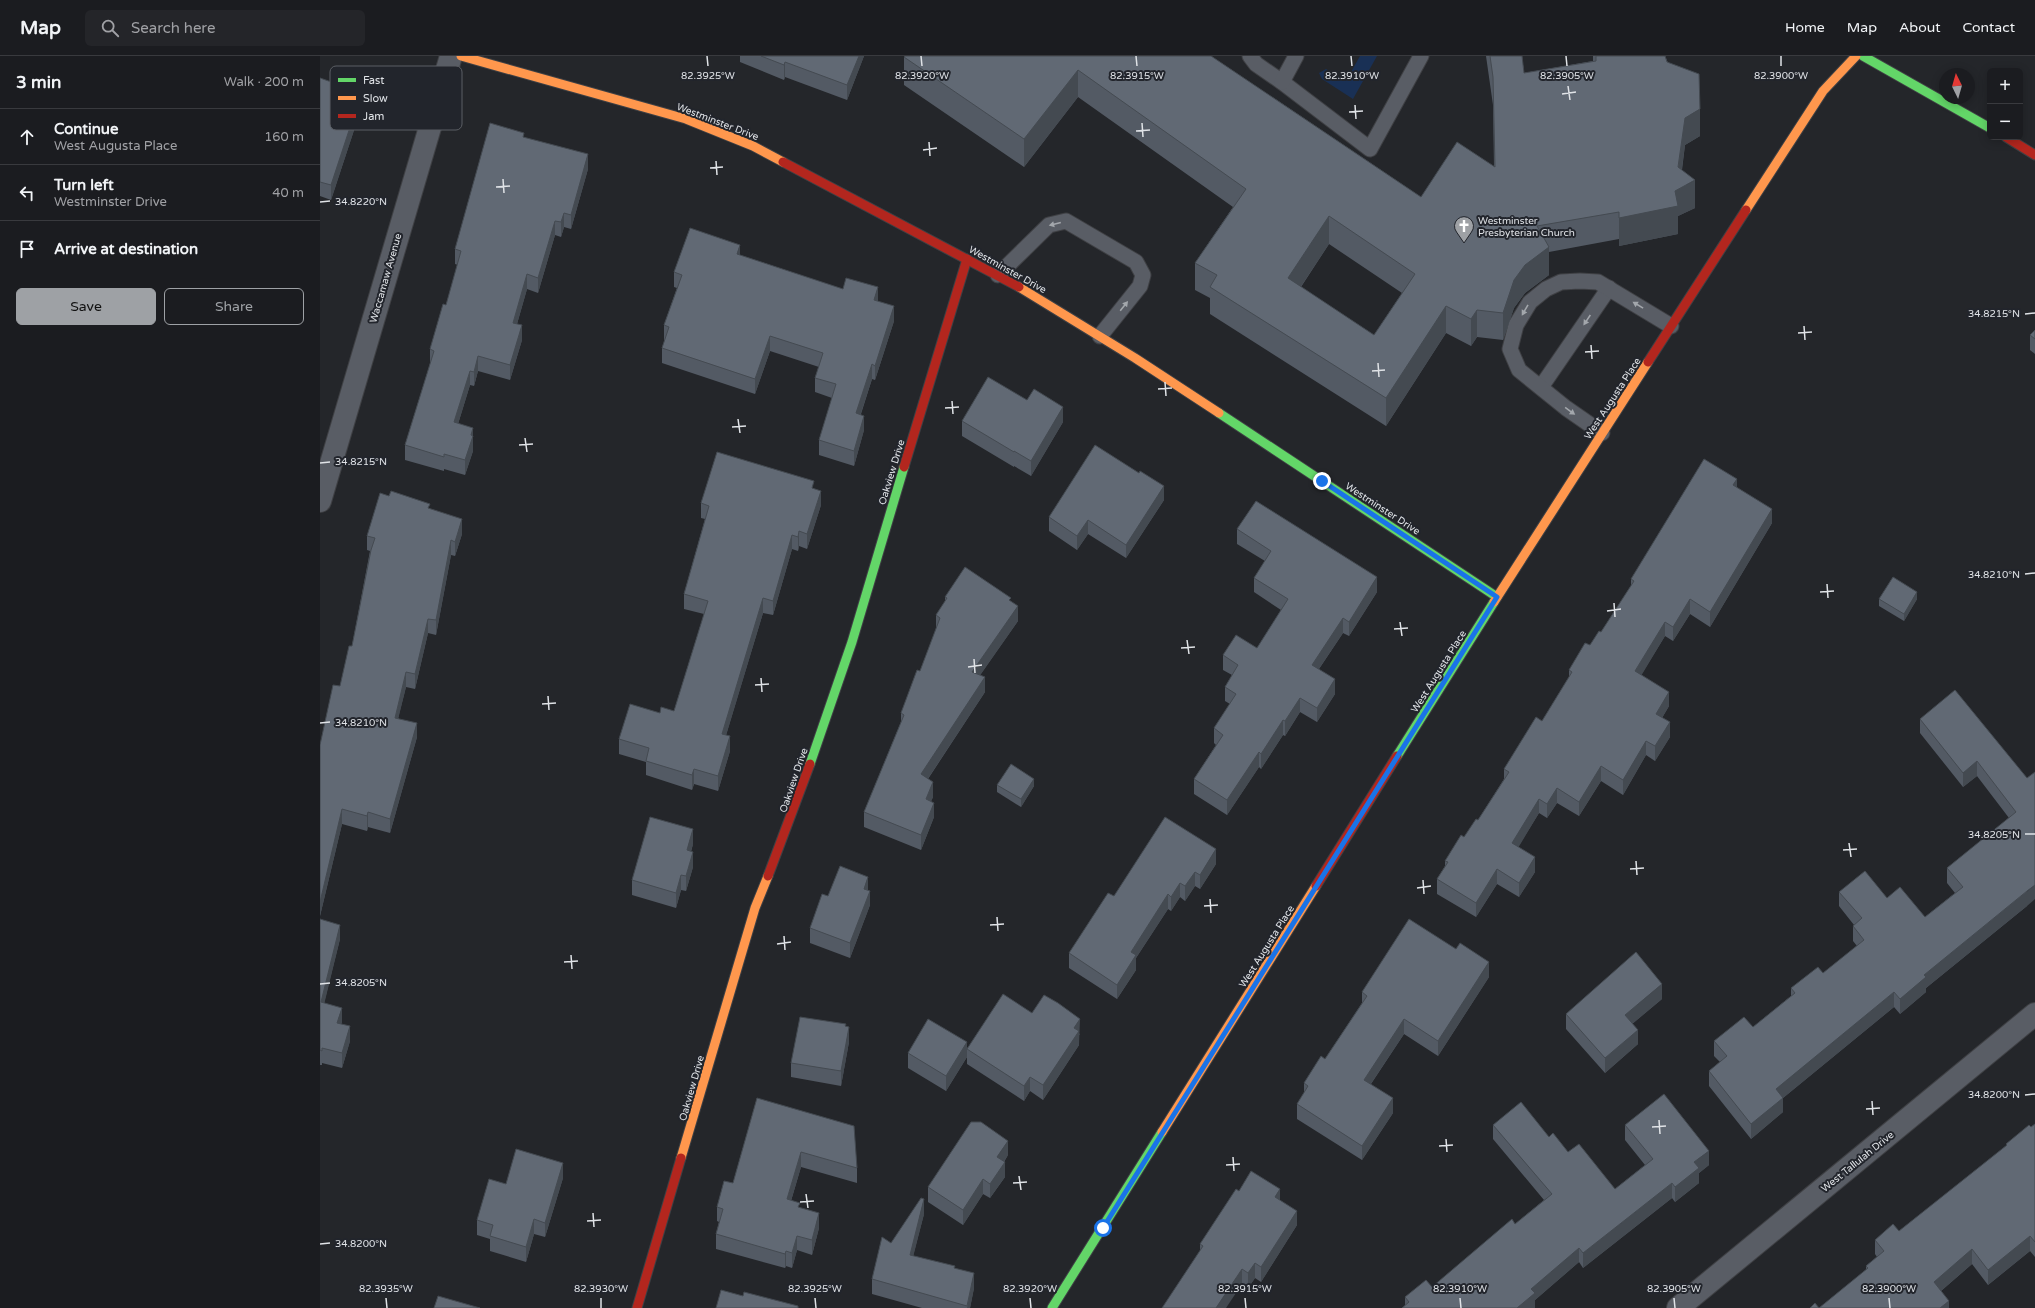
<!DOCTYPE html>
<meta charset="utf-8">
<style>
:root{--surface:#1b1c20;--page:#242529;--text:#f1f3f6;--muted:#a0a1a5;--line:#393a3e;--accent:#9ea1a5}
body{margin:0;font-family:"Varela Round",sans-serif;background:var(--page);color:var(--text)}
.controls{position:absolute;right:12px;top:12px;display:grid;overflow:hidden;border-radius:6px;box-shadow:0 2px 10px #0003}
.controls button{width:36px;height:36px;display:grid;place-items:center;padding:0;border:0;border-bottom:1px solid var(--line);background:var(--surface);color:var(--text);font:20px sans-serif}
.compass{position:absolute;left:1619px;top:12px;width:36px;height:36px;border-radius:50%;background:var(--surface);box-shadow:0 2px 10px #0003;rotate:355deg}
.stop{position:absolute;width:12px;height:12px;margin:-9px;border:3px solid #1a73e8;border-radius:50%;background:#fff}
.stop.end{background:#1a73e8;border-color:#fff;box-shadow:0 1px 4px #0008}
.list{margin:0;padding:0;list-style:none}
h2{display:flex;justify-content:space-between;align-items:center;height:52px;margin:0;padding:0 16px;font-size:17px}
h2 small{font-size:13px;font-weight:400;color:var(--muted)}
.list li{display:grid;grid-template-columns:26px 1fr auto;gap:12px;align-items:center;box-sizing:border-box;height:56px;padding:0 16px;border-top:1px solid var(--line)}
.list b{display:block;font-size:15px;white-space:nowrap}
.list p{margin:0;font-size:13px;white-space:nowrap;color:var(--muted)}
.list em{font-size:13px;font-style:normal;color:var(--muted)}
.actions{display:flex;gap:8px;padding:12px 16px}
.actions a{flex:1;padding:9px 0;border:1px solid var(--accent);border-radius:6px;text-align:center;font-size:14px;color:var(--accent)}
.actions .main{background:var(--accent);color:#111}
.icon{flex:none;width:22px;height:22px;fill:none;stroke:currentColor;stroke-width:2;stroke-linecap:round;stroke-linejoin:round}
.map{position:relative;flex:none;width:1715px;height:1252px;overflow:hidden}
header{display:flex;align-items:center;gap:24px;box-sizing:border-box;height:56px;padding:0 20px;background:var(--surface);border-bottom:1px solid var(--line)}
header strong{font-size:19px}
nav{display:flex;gap:22px;margin-inline-start:auto;font-size:14px}
.search{width:280px;height:36px;background:var(--page);display:flex;align-items:center;gap:10px;box-sizing:border-box;padding:0 14px;border-radius:6px;color:var(--muted);font-size:15px}
main{display:flex}
aside{flex:1;background:var(--surface)}
.map>svg:first-child{display:block}
.green{fill:#193055}
.lines{fill:none;stroke-linecap:round;stroke-linejoin:round}
.lane-casing{stroke:#3f4044;stroke-width:17}
.street-casing{stroke:#3f4044;stroke-width:24}
.fast-casing{stroke:#3f4044;stroke-width:11}
.slow-casing{stroke:#3f4044;stroke-width:11}
.jam-casing{stroke:#3f4044;stroke-width:11}
.lane{stroke:#595d65;stroke-width:15}
.street{stroke:#595d65;stroke-width:22}
.fast{stroke:#63d668;stroke-width:9}
.slow{stroke:#ff974d;stroke-width:9}
.jam{stroke:#b3261e;stroke-width:9}
.wall{fill:#535a64;fill-rule:evenodd}
.shaded-wall{fill:#444a51}
.building{fill:#616974;stroke:#444a51;fill-rule:evenodd}
.oneway{fill:#a3a7ac}
.route{stroke:#1a73e8;stroke-width:5}
.ticks{fill:none;stroke:#e0e3e7;stroke-width:1.5}
.labels{text-anchor:middle;stroke-width:4;stroke-linejoin:round;paint-order:stroke}
.street-label{font-size:10px;fill:#e0e3e7;stroke:#22252c}
.poi-label{font-size:10px;fill:#e0e3e7;stroke:#22252c;text-anchor:start}
.key{fill:#22252c;stroke:#5b5e64;stroke-width:1}
.key-label{font-size:11px;fill:#e0e3e7}
.ticks-label{font-size:10px;text-anchor:middle;fill:#e0e3e7;stroke:#22252c;stroke-width:4;stroke-linejoin:round;paint-order:stroke}
</style>
<header>
<strong>Map</strong>
<div class="search"><svg class="icon" aria-label="search" viewBox="0 0 24 24"><circle cx="10" cy="10" r="6"/><path d="M15 15l6 6"/></svg>Search here</div>
<nav><a>Home</a><a>Map</a><a>About</a><a>Contact</a></nav>
</header>
<main>
<aside>
<h2>3 min<small>Walk · 200 m</small></h2>
<ul class="list">
<li><svg class="icon" aria-label="ahead" viewBox="0 0 24 24"><path d="M12 20V5M6 11l6-6 6 6"/></svg><div><b>Continue</b><p>West Augusta Place</p></div><em>160 m</em></li>
<li><svg class="icon" aria-label="left" viewBox="0 0 24 24"><path d="M17 20v-9H6M10 6l-5 5 5 5"/></svg><div><b>Turn left</b><p>Westminster Drive</p></div><em>40 m</em></li>
<li><svg class="icon" aria-label="arrive" viewBox="0 0 24 24"><path d="M6 21V4h12l-3 4 3 4H6"/></svg><div><b>Arrive at destination</b></div></li>
</ul>
<div class="actions"><a class="main">Save</a><a>Share</a></div>
</aside>
<div class="map">
<svg width="1715" height="1252" viewBox="0 0 1715 1252">
<rect width="100%" height="100%" fill="#24262a"/>
<polygon class="green" points="1040,0 1057,0 1033,43 1002,23 999,17 1006,13 1026,25"/>
<g class="lines">
<defs>
<g id="lane">
<polyline points="930,0 936,8 962,26 1050,93 1101,0"/>
<polyline points="962,26 976,0"/>
<polyline points="678,219 729,169 746,165 816,206 823,219 820,230 780,280"/>
<polyline points="1221,331 1289,232"/>
<polyline points="1282,377 1246,352 1199,314 1190,293 1196,269 1210,246 1226,233 1241,226 1260,225 1278,226 1351,270"/>
</g>
<g id="street">
<polyline points="0,445 131,0"/>
<polyline points="1358,1252 1715,958"/>
</g>
<g id="fast">
<polyline points="1543,0 1670,72"/>
<polyline points="899,357 1177,541"/>
<polyline points="1077,700 1174,546"/>
<polyline points="490,708 532,586 584,411"/>
<polyline points="732,1252 842,1076"/>
</g>
<g id="slow">
<polyline points="141,0 366,63 433,90 463,106"/>
<polyline points="1426,154 1503,35 1536,0"/>
<polyline points="699,231 815,302 899,357"/>
<polyline points="1174,546 1328,306"/>
<polyline points="842,1076 996,830"/>
<polyline points="361,1102 435,852 448,820"/>
</g>
<g id="jam">
<polyline points="1686,81 1715,99"/>
<polyline points="463,106 699,231"/>
<polyline points="1328,306 1426,154"/>
<polyline points="584,411 647,203"/>
<polyline points="448,820 490,708"/>
<polyline points="996,830 1077,700"/>
<polyline points="317,1252 361,1102"/>
</g>
</defs>
<use href="#lane" class="lane-casing"/>
<use href="#street" class="street-casing"/>
<use href="#fast" class="fast-casing"/>
<use href="#slow" class="slow-casing"/>
<use href="#jam" class="jam-casing"/>
<use href="#lane" class="lane"/>
<use href="#street" class="street"/>
<use href="#fast" class="fast"/>
<use href="#slow" class="slow"/>
<use href="#jam" class="jam"/>
</g>
<g class="wall">
<polygon points="420,0 544,0 527,44 465,21 464,24 420,6"/>
<path d="M891,0l210,141 73,-30 -1,-62 -7,-49h36l2,17 69,-12v-5h72l35,80 -15,9 -3,25 13,38 -17,8v18l-59,12v-7l-70,13v23l-24,18 -11,15 -11,32 -26,-3 -6,9 -25,-13 -60,93 -176,-112v-16l-15,-8v-27l38,-56 -155,-110 -54,70 -120,-82v-28zM1009,188l73,49 -28,42 -73,-48z"/>
<polygon points="0,22 34,42 39,59 11,144 0,140"/>
<polygon points="204,81 268,113 251,173 244,171 241,181 235,179 218,237 207,233 197,268 202,284 190,324 158,315 154,330 150,329 138,368 153,372 153,395 145,419 124,413 124,415 85,404 85,389 110,308 110,293 126,249 138,209 135,208 135,193"/>
<polygon points="420,199 558,245 574,265 555,324 552,323 541,358 544,374 534,410 499,399 499,384 512,342 495,336 495,322 499,311 450,295 435,338 342,307 342,292 345,284 344,284 344,269 357,232 354,231 354,216"/>
<polygon points="1715,274 1715,298 1710,294 1710,279"/>
<polygon points="642,365 743,366 711,420 694,410 694,411 642,380"/>
<polygon points="819,417 844,444 806,502 768,478 757,494 729,475 729,461"/>
<polygon points="1417,432 1452,467 1390,571 1370,558 1353,585 1345,580 1321,619 1349,650 1342,662 1350,681 1335,705 1326,699 1303,739 1281,725 1259,760 1237,747 1227,762 1219,757 1198,791 1215,816 1199,841 1177,828 1156,861 1117,838 1117,823 1125,810 1125,805 1158,764 1184,723 1184,713 1222,665 1249,621 1249,614 1281,576 1311,530 1311,523"/>
<polygon points="494,433 501,449 487,493 479,490 478,495 472,493 453,559 443,557 406,679 410,695 398,735 374,728 372,734 326,719 326,706 299,698 299,683 340,657 354,655 384,558 364,553 364,538 385,463 381,462 381,447"/>
<polygon points="110,453 142,478 135,500 131,499 116,579 108,577 95,633 86,631 78,662 97,681 70,777 48,771 47,775 22,768 0,860 0,689 20,630 32,590 50,495 47,494 47,480"/>
<polygon points="917,473 1057,536 1029,580 1023,577 999,613 1015,638 997,666 980,656 965,680 963,679 941,713 939,711 907,759 874,738 874,723 896,689 894,687 894,672 910,648 905,645 905,631 912,619 903,614 903,599 937,592 961,554 934,536 934,522 945,505 917,488"/>
<polygon points="625,541 691,546 698,565 660,619 665,636 608,723 613,741 611,745 614,761 601,794 544,771 544,756 581,666 581,657 600,615 616,574 616,559 625,546"/>
<polygon points="1559,543 1597,543 1584,565 1559,550"/>
<polygon points="1600,663 1707,722 1707,850 1606,932 1606,936 1580,958 1574,951 1463,1042 1463,1056 1431,1083 1389,1030 1389,1015 1400,1006 1394,1000 1394,985 1433,971 1471,940 1471,932 1503,917 1537,890 1533,885 1533,870 1534,869 1519,850 1519,836 1567,842 1605,861 1635,837 1627,827 1627,812 1689,762 1657,720 1643,731 1600,677"/>
<polygon points="677,729 714,730 701,751 677,736"/>
<polygon points="373,788 371,796 373,811 366,835 361,834 356,852 312,839 312,824"/>
<polygon points="896,808 880,833 875,830 865,845 860,841 851,855 848,853 816,902 816,914 797,943 749,912 749,897 794,840"/>
<polygon points="548,834 550,849 530,902 490,887 490,872 508,840"/>
<polygon points="0,863 20,883 4,947 22,966 21,968 30,985 22,1012 2,1007 2,1009 0,1009"/>
<polygon points="1169,921 1118,1000 1084,978 1051,1028 1073,1057 1042,1104 977,1063 977,1048 984,1037 984,1027 1005,1003 1042,947 1042,936"/>
<polygon points="1342,943 1312,968 1318,988 1285,1017 1246,973 1246,958"/>
<polygon points="712,957 760,978 759,979 759,989 723,1044 710,1035 704,1045 647,1008 647,1001 626,1035 588,1012 588,997 647,992"/>
<polygon points="529,986 521,1030 471,1021 471,1007"/>
<polygon points="437,1042 537,1112 537,1127 481,1111 471,1145 480,1152 499,1172 492,1199 477,1194 472,1212 466,1210 465,1212 396,1193 396,1178 399,1166 397,1165 397,1151 413,1127"/>
<polygon points="1715,1068 1715,1201 1710,1195 1668,1229 1652,1208 1621,1235 1629,1252 1499,1252 1546,1214 1546,1210 1557,1201 1555,1198 1555,1184 1579,1175 1686,1091 1686,1088"/>
<polygon points="1173,1069 1229,1081 1295,1133 1325,1109 1305,1084 1305,1069 1389,1109 1379,1117 1379,1127 1355,1146 1352,1142 1263,1212 1259,1206 1215,1244 1215,1252 1085,1250 1085,1241 1112,1231 1195,1168 1224,1144 1173,1083"/>
<polygon points="688,1099 684,1106 685,1121 670,1142 663,1138 643,1169 608,1146 608,1131"/>
<polygon points="243,1122 225,1181 214,1178 206,1206 170,1195 170,1183 157,1179 157,1164 186,1128"/>
<polygon points="919,1135 960,1144 977,1169 941,1226 935,1222 928,1232 880,1195 880,1188"/>
<polygon points="604,1158 593,1200 635,1212 654,1232 650,1252 602,1252 552,1238 552,1223 571,1187"/>
</g>
<g class="shaded-wall">
<polygon points="539,0 544,0 527,44 527,29"/>
<polygon points="465,6 465,21 464,24 464,9"/>
<polygon points="758,14 758,41 704,111 704,83"/>
<polygon points="39,44 39,59 11,144 11,129"/>
<polygon points="1380,53 1380,80 1365,89 1359,133 1375,124 1375,152 1358,160 1358,178 1299,190 1299,162 1355,135 1365,62"/>
<polygon points="268,98 268,113 251,173 251,159"/>
<polygon points="244,157 244,171 241,181 241,166"/>
<polygon points="1009,160 1009,188 968,250 968,222"/>
<polygon points="235,165 235,179 218,237 218,222"/>
<polygon points="420,189 420,204 417,198"/>
<polygon points="1229,191 1229,219 1205,237 1194,252 1183,284 1183,257 1194,224 1205,209"/>
<polygon points="207,218 207,233 193,282 193,267"/>
<polygon points="558,231 558,246 554,244"/>
<polygon points="574,250 574,265 555,324 555,310"/>
<polygon points="1126,250 1126,277 1066,370 1066,342"/>
<polygon points="1157,254 1157,281 1151,290 1151,263"/>
<polygon points="202,269 202,284 190,324 190,309"/>
<polygon points="450,280 450,295 435,338 435,323"/>
<polygon points="158,300 158,315 154,330 154,316"/>
<polygon points="552,308 552,323 536,372 536,357"/>
<polygon points="150,315 150,329 134,381 134,366"/>
<polygon points="743,351 743,366 711,420 711,405"/>
<polygon points="544,360 544,374 534,410 534,395"/>
<polygon points="153,372 153,395 145,419 145,404"/>
<polygon points="1417,423 1417,438 1413,429"/>
<polygon points="844,430 844,444 806,502 806,489"/>
<polygon points="501,435 501,449 487,493 487,478"/>
<polygon points="1452,453 1452,467 1390,571 1390,556"/>
<polygon points="142,463 142,478 135,500 135,486"/>
<polygon points="768,464 768,478 757,494 757,480"/>
<polygon points="479,475 479,490 478,495 478,481"/>
<polygon points="472,479 472,493 453,559 453,545"/>
<polygon points="131,484 131,499 116,579 116,564"/>
<polygon points="1057,521 1057,536 1029,580 1029,566"/>
<polygon points="1597,536 1597,543 1584,565 1584,558"/>
<polygon points="443,542 443,557 402,693 402,678"/>
<polygon points="1370,543 1370,558 1353,585 1353,571"/>
<polygon points="698,550 698,565 652,631 652,616"/>
<polygon points="1023,562 1023,577 992,623 992,609"/>
<polygon points="108,563 108,577 95,633 95,618"/>
<polygon points="1345,566 1345,580 1315,630 1315,615"/>
<polygon points="86,616 86,631 75,676 75,662"/>
<polygon points="665,621 665,636 601,733 601,718"/>
<polygon points="1015,623 1015,638 997,666 997,652"/>
<polygon points="1349,636 1349,650 1336,672 1336,658"/>
<polygon points="980,642 980,656 965,680 965,665"/>
<polygon points="963,664 963,679 941,713 941,698"/>
<polygon points="1350,666 1350,681 1335,705 1335,690"/>
<polygon points="97,667 97,681 70,777 70,763"/>
<polygon points="410,680 410,695 398,735 398,720"/>
<polygon points="1326,685 1326,699 1303,739 1303,724"/>
<polygon points="939,696 939,711 907,759 907,744"/>
<polygon points="1657,705 1657,720 1643,731 1643,717"/>
<polygon points="1281,710 1281,725 1259,760 1259,746"/>
<polygon points="374,713 374,728 372,734 372,719"/>
<polygon points="714,723 714,730 701,751 701,743"/>
<polygon points="613,726 613,741 606,758 606,743"/>
<polygon points="1237,732 1237,747 1227,762 1227,748"/>
<polygon points="1219,743 1219,757 1192,802 1192,787"/>
<polygon points="614,747 614,761 601,794 601,779"/>
<polygon points="22,753 22,768 0,860 0,846"/>
<polygon points="48,756 48,771 47,775 47,760"/>
<polygon points="373,773 373,788 367,809 367,794"/>
<polygon points="896,793 896,808 880,833 880,819"/>
<polygon points="373,796 373,811 366,835 366,820"/>
<polygon points="1215,801 1215,816 1199,841 1199,827"/>
<polygon points="1177,813 1177,828 1156,861 1156,847"/>
<polygon points="875,816 875,830 865,845 865,830"/>
<polygon points="361,819 361,834 356,852 356,837"/>
<polygon points="548,821 548,835 544,833"/>
<polygon points="860,827 860,841 851,855 851,841"/>
<polygon points="1715,829 1715,843 1707,850 1606,932 1606,936 1580,958 1580,943 1604,919"/>
<polygon points="550,835 550,849 530,902 530,887"/>
<polygon points="848,838 848,853 816,902 816,914 797,943 797,929 811,896"/>
<polygon points="20,869 20,883 1,961 1,946"/>
<polygon points="1169,906 1169,921 1118,1000 1118,985"/>
<polygon points="1342,928 1342,943 1305,974 1305,959"/>
<polygon points="1574,936 1574,951 1463,1042 1463,1056 1431,1083 1431,1068 1456,1033"/>
<polygon points="22,952 22,966 17,982 17,967"/>
<polygon points="760,963 759,989 723,1044 723,1029 754,972"/>
<polygon points="1084,963 1084,978 1044,1038 1044,1024"/>
<polygon points="30,970 30,985 22,1012 22,997"/>
<polygon points="529,971 529,986 521,1030 521,1015"/>
<polygon points="1318,974 1318,988 1285,1017 1285,1002"/>
<polygon points="647,986 647,1001 626,1035 626,1020"/>
<polygon points="710,1021 710,1035 704,1045 704,1030"/>
<polygon points="1073,1042 1073,1057 1042,1104 1042,1090"/>
<polygon points="688,1085 688,1099 677,1116 677,1101"/>
<polygon points="1389,1095 1389,1109 1379,1117 1379,1127 1355,1146 1355,1131 1374,1106"/>
<polygon points="481,1096 481,1111 467,1158 467,1143"/>
<polygon points="685,1106 685,1121 670,1142 670,1128"/>
<polygon points="243,1107 243,1122 225,1181 225,1167"/>
<polygon points="663,1123 663,1138 643,1169 643,1154"/>
<polygon points="1352,1127 1352,1142 1263,1212 1263,1197"/>
<polygon points="960,1133 960,1148 955,1141"/>
<polygon points="604,1143 604,1158 590,1213 590,1199"/>
<polygon points="977,1155 977,1169 941,1226 941,1211"/>
<polygon points="499,1157 499,1172 492,1199 492,1184"/>
<polygon points="214,1163 214,1178 206,1206 206,1191"/>
<polygon points="477,1180 477,1194 472,1212 472,1197"/>
<polygon points="1710,1180 1710,1195 1668,1229 1668,1214"/>
<polygon points="1259,1192 1259,1206 1215,1244 1215,1252 1197,1252 1211,1233"/>
<polygon points="1652,1193 1652,1208 1614,1241 1614,1226"/>
<polygon points="466,1195 466,1210 465,1212 465,1198"/>
<polygon points="935,1207 935,1222 928,1232 928,1217"/>
<polygon points="922,1213 922,1228 906,1252 896,1252"/>
<polygon points="654,1217 654,1232 650,1252 647,1252"/>
<polygon points="1629,1245 1629,1252 1620,1252"/>
</g>
<g class="building">
<polygon points="441,0 539,0 527,29 465,6 464,9"/>
<path d="M585,0h306l210,141 36,-55 38,25 -2,-90 -3,-21h32l2,17 72,-12v-5h69l2,6 32,12 1,35 -15,9 -7,49 17,13 -20,11 3,15 -59,12v-6l-82,14 12,21 -24,18 -11,15 -11,33 -26,-3 -6,9 -25,-13 -60,92 -176,-111 7,-12 -22,-12 51,-74 -168,-119 -54,69 -120,-82zM1009,160l86,58 -41,61 -86,-57z"/>
<polygon points="0,22 20,29 19,33 34,38 33,41 39,44 11,129 0,126"/>
<polygon points="170,67 204,77 203,81 268,98 251,159 244,157 241,166 235,165 218,222 207,218 193,267 202,269 190,309 158,300 154,316 150,315 134,366 153,372 151,379 153,380 145,404 124,398 124,401 85,389 114,295 110,293 123,248 126,249 141,195 135,193"/>
<polygon points="370,172 420,189 417,198 523,233 526,222 558,231 554,244 574,250 555,310 552,308 536,357 544,360 534,395 499,384 516,328 495,322 503,297 450,280 435,323 342,292 349,271 344,269 362,219 354,216"/>
<polygon points="1715,274 1715,283 1710,279"/>
<polygon points="668,321 707,344 714,333 743,351 711,405 694,395 694,396 642,365"/>
<polygon points="775,389 819,417 820,415 844,430 806,489 768,464 757,480 729,461"/>
<polygon points="397,396 494,425 492,432 501,435 487,478 479,475 478,481 472,479 453,545 443,542 402,678 410,680 398,720 374,713 372,719 326,705 329,692 299,683 310,648 340,657 341,651 354,655 388,545 364,538 389,450 381,447"/>
<polygon points="1384,403 1417,423 1413,429 1452,453 1390,556 1370,543 1353,571 1345,566 1315,615 1349,636 1336,658 1350,666 1335,690 1326,685 1303,724 1281,710 1259,746 1237,732 1227,748 1219,743 1192,787 1215,801 1199,827 1177,813 1156,847 1117,823 1128,806 1125,805 1141,779 1144,781 1156,763 1158,764 1189,716 1184,713 1216,661 1222,665 1252,616 1249,614 1265,587 1270,589 1279,575 1281,576 1314,525 1311,523"/>
<polygon points="71,435 110,448 108,452 142,463 135,486 131,484 116,564 108,563 95,618 86,616 75,662 97,667 70,763 48,756 47,760 22,753 0,846 0,689 13,629 20,630 29,590 32,590 51,494 55,482 47,480 60,437 69,440"/>
<polygon points="936,445 1057,521 1029,566 1023,562 992,609 1015,623 997,652 980,642 965,665 963,664 941,698 939,696 907,744 874,723 903,679 894,672 916,638 905,631 918,609 903,599 916,579 937,592 968,543 934,522 951,495 917,473"/>
<polygon points="645,511 691,542 689,544 698,550 652,616 665,621 601,718 613,726 606,743 614,747 601,779 544,756 584,659 581,657 597,614 600,615 620,562 616,559 627,542 625,541"/>
<polygon points="1573,521 1597,536 1584,558 1559,543"/>
<polygon points="1635,634 1707,722 1715,716 1715,829 1707,835 1604,919 1606,921 1580,943 1574,936 1456,1033 1463,1042 1431,1068 1389,1015 1407,1000 1394,985 1424,961 1433,971 1475,937 1471,932 1498,911 1503,917 1544,884 1533,870 1542,862 1519,836 1545,815 1567,842 1580,831 1605,861 1643,831 1627,812 1696,756 1657,705 1643,717 1600,663"/>
<polygon points="691,708 714,723 701,743 677,729"/>
<polygon points="330,761 373,773 367,794 373,796 366,820 361,819 356,837 312,824"/>
<polygon points="845,761 896,793 880,819 875,816 865,830 860,827 851,841 848,838 811,896 816,899 797,929 749,897 788,837 794,840"/>
<polygon points="520,810 548,821 544,833 550,835 530,887 490,872 502,838 508,840"/>
<polygon points="0,863 20,869 1,946 22,952 17,967 30,970 22,997 2,992 2,995 0,994"/>
<polygon points="1089,863 1136,893 1140,887 1169,906 1118,985 1084,963 1044,1024 1073,1042 1042,1090 977,1048 988,1030 984,1027 1001,1000 1005,1003 1047,940 1042,936"/>
<polygon points="1316,896 1342,928 1305,959 1318,974 1285,1002 1246,958"/>
<polygon points="683,938 712,957 724,939 738,947 760,963 754,972 759,975 723,1029 710,1021 704,1030 647,993"/>
<polygon points="480,961 526,968 525,970 529,971 521,1015 471,1007"/>
<polygon points="608,963 647,986 626,1020 588,997"/>
<polygon points="1344,1038 1389,1095 1374,1106 1379,1112 1355,1131 1352,1127 1263,1197 1259,1192 1211,1233 1215,1237 1197,1252 1082,1252 1089,1246 1085,1241 1106,1224 1112,1231 1192,1163 1195,1168 1232,1138 1173,1069 1201,1046 1229,1081 1233,1077 1248,1096 1259,1088 1295,1133 1333,1103 1305,1069"/>
<polygon points="437,1042 534,1070 537,1112 481,1096 467,1143 480,1147 478,1151 499,1157 492,1184 477,1180 472,1197 466,1195 465,1198 396,1178 403,1153 397,1151 404,1125 413,1127"/>
<polygon points="651,1066 661,1066 688,1085 677,1101 685,1106 670,1128 663,1123 643,1154 608,1131"/>
<polygon points="1715,1068 1715,1186 1710,1180 1668,1214 1652,1193 1614,1226 1629,1245 1620,1252 1490,1252 1495,1247 1499,1252 1548,1212 1546,1210 1564,1195 1555,1184 1573,1168 1579,1175 1687,1089 1686,1088 1709,1069 1711,1071"/>
<polygon points="196,1093 243,1107 225,1167 214,1163 206,1191 170,1180 173,1169 157,1164 169,1123 186,1128"/>
<polygon points="931,1115 960,1133 955,1141 977,1155 941,1211 935,1207 928,1217 922,1213 896,1252 842,1252 883,1190 880,1188 916,1133 919,1135"/>
<polygon points="601,1142 604,1143 590,1199 635,1210 634,1212 654,1217 647,1250 552,1223 562,1181 571,1187"/>
<polygon points="401,1234 423,1240 424,1236 478,1250 478,1252 396,1252"/>
<polygon points="118,1240 160,1252 114,1252"/>
</g>
<defs><path id="oneway-solid" d="M-6-.8H1V-3.2L6.5 0L1 3.2V.8H-6Z"/></defs>
<g class="oneway">
<use href="#oneway-solid" transform="translate(735 168) rotate(166)"/>
<use href="#oneway-solid" transform="translate(1318 249) rotate(-149)"/>
<use href="#oneway-solid" transform="translate(804 250) rotate(-51)"/>
<use href="#oneway-solid" transform="translate(1205 254) rotate(120)"/>
<use href="#oneway-solid" transform="translate(1267 264) rotate(124)"/>
<use href="#oneway-solid" transform="translate(1250 355) rotate(36)"/>
</g>
<g class="lines">
<polyline class="route" points="783,1172 1177,541 1002,425"/>
</g>
<path class="ticks" d="M387,0l1,10M601,0l1,10M816,0l1,10M1031,0l1,10M1246,0l1,10M1461,0v10M1248,30l2,14M1242,38l14,-2M1035,49l1,14M1029,56l14,-1M822,67l1,14M816,75l14,-1M609,86l1,14M603,94l14,-2M396,105l1,14M390,112l13,-1M183,123l1,14M176,131l14,-1M0,146l10,-1M1705,258l10,-1M1484,270l1,14M1478,277l14,-1M1271,289l1,14M1265,296l14,-1M1058,307l1,14M1052,315l13,-1M845,326l1,14M838,333l14,-1M632,345l1,13M625,352l14,-1M418,363l2,14M412,371l14,-1M205,382l2,14M199,389l14,-1M0,407l10,-1M1705,518l10,-1M1507,528l1,14M1500,536l14,-1M1294,547l1,14M1287,555l14,-2M1080,566l2,14M1074,573l14,-1M867,584l2,14M861,592l14,-1M654,603l1,14M648,611l14,-2M441,622l1,14M435,629l14,-1M228,640l1,14M222,648l14,-1M0,667l10,-1M1705,778h10M1529,787l2,14M1523,794l14,-1M1316,805l1,14M1310,813l14,-1M1103,824l1,14M1097,832l14,-2M890,843l1,14M884,850l14,-1M677,861l1,14M670,869l14,-1M464,880l1,14M457,888l14,-2M251,899l1,14M244,906l14,-1M0,928l10,-1M1705,1039l10,-1M1552,1045l1,14M1546,1053l14,-1M1339,1064l1,14M1332,1071l14,-1M1126,1083l1,13M1119,1090l14,-1M913,1101l1,14M906,1109l14,-1M699,1120l2,14M693,1127l14,-1M486,1138l2,14M480,1146l14,-1M273,1157l1,14M267,1165l14,-1M0,1188l10,-1M66,1242l1,10M281,1242v10M495,1242l1,10M710,1242l1,10M925,1242l1,10M1140,1242l1,10M1354,1242l1,10M1569,1242l1,10"/>
<defs>
<symbol id="church-pin" viewBox="-11 -11 22 30"><path d="M0 17L-7.5 6A9.5 9.5 0 1 1 7.5 6Z" fill="#9ea1a5" stroke="#22252c"/><path d="M-1.2-6h2.4v3.5h3.3v2.4h-3.3V6h-2.4V-.1h-3.3v-2.4h3.3Z" fill="#fff"/></symbol>
</defs>
<g fill-rule="evenodd">
<use href="#church-pin" x="1133" y="159" width="22" height="30"/>
</g>
<g class="labels">
<g class="street-label">
<text transform="translate(398 65) rotate(21)" y="4">Westminster Drive</text>
<text transform="translate(688 213) rotate(29)" y="4">Westminster Drive</text>
<text transform="translate(65 222) rotate(-74)" y="4">Waccamaw Avenue</text>
<text transform="translate(1292 342) rotate(-57)" y="4">West Augusta Place</text>
<text transform="translate(571 416) rotate(-73)" y="4">Oakview Drive</text>
<text transform="translate(1063 452) rotate(33)" y="4">Westminster Drive</text>
<text transform="translate(1118 615) rotate(-58)" y="4">West Augusta Place</text>
<text transform="translate(473 724) rotate(-71)" y="4">Oakview Drive</text>
<text transform="translate(946 890) rotate(-58)" y="4">West Augusta Place</text>
<text transform="translate(371 1032) rotate(-74)" y="4">Oakview Drive</text>
<text transform="translate(1537 1105) rotate(-39)" y="4">West Tallulah Drive</text>
</g>
<g class="poi-label">
<text x="1158" y="168">Westminster<tspan x="1158" dy="12">Presbyterian Church</tspan></text>
</g>
</g>
<rect x="10" y="10" width="132" height="64" rx="6" class="key"/>
<rect x="18" y="22" width="18" height="4" fill="#63d668"/>
<rect x="18" y="40" width="18" height="4" fill="#ff974d"/>
<rect x="18" y="58" width="18" height="4" fill="#b3261e"/>
<g class="key-label">
<text x="43" y="28">Fast</text>
<text x="43" y="46">Slow</text>
<text x="43" y="64">Jam</text>
</g>
<g class="ticks-label">
<text x="388" y="23">82.3925°W</text>
<text x="602" y="23">82.3920°W</text>
<text x="817" y="23">82.3915°W</text>
<text x="1032" y="23">82.3910°W</text>
<text x="1247" y="23">82.3905°W</text>
<text x="1461" y="23">82.3900°W</text>
<text x="41" y="149">34.8220°N</text>
<text x="1674" y="261">34.8215°N</text>
<text x="41" y="409">34.8215°N</text>
<text x="1674" y="522">34.8210°N</text>
<text x="41" y="670">34.8210°N</text>
<text x="1674" y="782">34.8205°N</text>
<text x="41" y="930">34.8205°N</text>
<text x="1674" y="1042">34.8200°N</text>
<text x="41" y="1191">34.8200°N</text>
<text x="66" y="1236">82.3935°W</text>
<text x="281" y="1236">82.3930°W</text>
<text x="495" y="1236">82.3925°W</text>
<text x="710" y="1236">82.3920°W</text>
<text x="925" y="1236">82.3915°W</text>
<text x="1140" y="1236">82.3910°W</text>
<text x="1354" y="1236">82.3905°W</text>
<text x="1569" y="1236">82.3900°W</text>
</g>
</svg>
<div class="controls">
<button>+</button>
<button>−</button>
</div>
<svg class="compass" viewBox="-18 -18 36 36"><path d="M0-13l5 13h-10z" fill="#e53935"/><path d="M0 13l5-13h-10z" fill="#a0a1a5"/></svg>
<div class="stop" style="left:783px;top:1172px"></div>
<div class="stop end" style="left:1002px;top:425px"></div>
</div>
</main>
